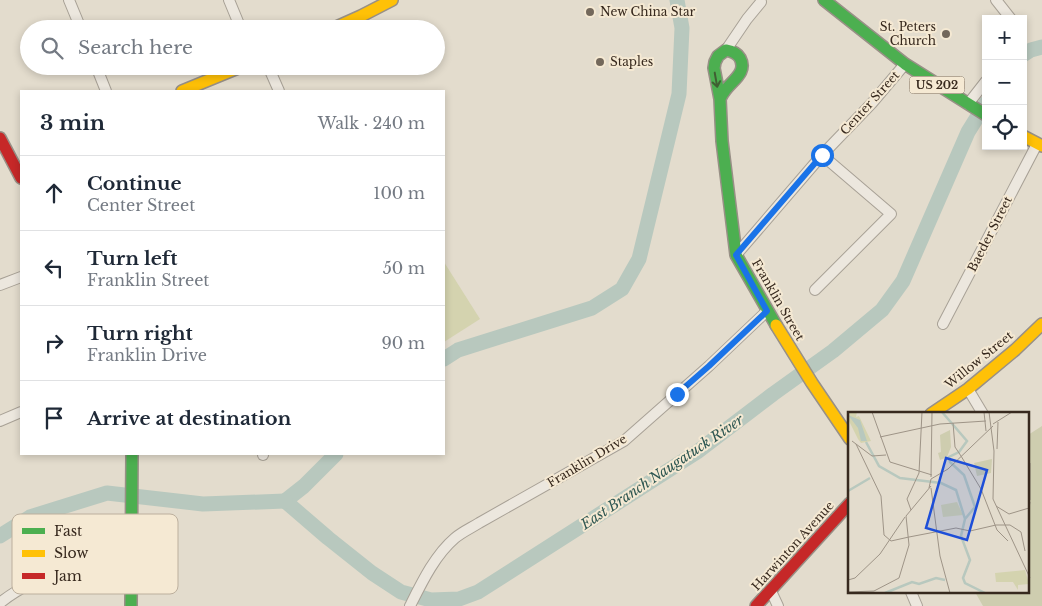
<!DOCTYPE html>
<meta charset="utf-8">
<style>
:root{--surface:#fff;--page:#f6f6f7;--text:#1f2937;--muted:#747a83;--line:#e0e1e3}
body{margin:0;font-family:"Libre Baskerville",serif;background:var(--page);color:var(--text)}
.controls{position:absolute;right:15px;top:15px;display:grid;overflow:hidden;border-radius:0px;box-shadow:0 2px 8px #0003}
.controls button{width:45px;height:45px;display:grid;place-items:center;padding:0;border:0;border-bottom:1px solid var(--line);background:var(--surface);color:var(--text);font:25px sans-serif}
.stop{position:absolute;width:15px;height:15px;margin:-11px;border:4px solid #1a73e8;border-radius:50%;background:#fff}
.stop.end{background:#1a73e8;border-color:#fff;box-shadow:0 1px 5px #0008}
.list{margin:0;padding:0;list-style:none}
h2{display:flex;justify-content:space-between;align-items:center;height:65px;margin:0;padding:0 20px;font-size:21px}
h2 small{font-size:16px;font-weight:400;color:var(--muted)}
.list li{display:grid;grid-template-columns:32px 1fr auto;gap:15px;align-items:center;box-sizing:border-box;height:75px;padding:0 20px;border-top:1px solid var(--line)}
.list b{display:block;font-size:19px;white-space:nowrap}
.list p{margin:0;font-size:16px;white-space:nowrap;color:var(--muted)}
.list em{font-size:16px;font-style:normal;color:var(--muted)}
.icon{flex:none;width:28px;height:28px;fill:none;stroke:currentColor;stroke-width:2;stroke-linecap:round;stroke-linejoin:round}
.map{position:relative;flex:none;width:1042px;height:606px;overflow:hidden}
.search{position:absolute;background:var(--surface);box-shadow:0 2px 8px #0003;left:20px;top:20px;width:425px;height:55px;display:flex;align-items:center;gap:12px;box-sizing:border-box;padding:0 18px;border-radius:28px;color:var(--muted);font-size:19px}
.panel{position:absolute;background:var(--surface);box-shadow:0 2px 8px #0003;left:20px;top:90px;width:425px;height:365px;border-radius:0px}
.map>svg:first-child{display:block}
.green{fill:#d4d3af}
.cemetery{fill:#cecdaf}
.lines{fill:none;stroke-linecap:round;stroke-linejoin:round}
.river{stroke:#b8c8be;stroke-width:15}
.street-casing{stroke:#a8a196;stroke-width:12}
.fast-casing{stroke:#989086;stroke-width:14}
.slow-casing{stroke:#989086;stroke-width:14}
.jam-casing{stroke:#989086;stroke-width:14}
.street{stroke:#ece7de;stroke-width:10}
.fast{stroke:#4caf50;stroke-width:11}
.slow{stroke:#ffc107;stroke-width:11}
.jam{stroke:#c62828;stroke-width:11}
.oneway{stroke:#3f5f32}
.route{stroke:#1a73e8;stroke-width:6}
.poi-dot{fill:#73685b;stroke:#f5e9d3;stroke-width:2}
.labels{text-anchor:middle;stroke-width:4;stroke-linejoin:round;paint-order:stroke}
.shield{fill:#f5e9d3;stroke:#706354;stroke-width:1}
.shield-label{font-size:11px;font-weight:bold;fill:#37291e}
.poi-label{font-size:12px;fill:#37291e;stroke:#f5e9d3;text-anchor:start}
.street-label{font-size:12px;fill:#37291e;stroke:#f5e9d3}
.water-label{font-size:14px;font-style:italic;fill:#2e5752;stroke:#f5e9d3}
.inset-river{fill:none;stroke:#b8c8be;stroke-width:2.5}
.inset-road{fill:none;stroke:#9e9487;stroke-width:1}
.view{fill:#1d4ed8;fill-opacity:0.15;stroke:#1d4ed8;stroke-width:2.5}
.inset-edge{fill:none;stroke:#37291e;stroke-width:2.5}
.key{fill:#f5e9d3;stroke:#bcaf9d;stroke-width:1}
.key-label{font-size:14px;fill:#37291e}
</style>
<div class="map">
<svg width="1042" height="606" viewBox="0 0 1042 606">
<rect width="100%" height="100%" fill="#e3dccd"/>
<polygon class="green" points="444,262 480,319 444,342"/>
<polygon class="cemetery" points="1042,426 1042,606 983,606 975,592 1028,592 1028,435"/>
<g class="lines">
<g class="river">
<polyline points="1023,55 1031,50 1042,47"/>
<polyline points="444,359 458,350 592,308 622,289 639,259 679,94 682,28 677,0"/>
<polyline points="285,501 328,538 372,573 401,592 431,600 459,599 478,592 697,452 773,394 833,351 882,310 903,281 968,132 986,103"/>
<polyline points="285,501 304,486 336,454"/>
<polyline points="0,536 30,517 107,493 203,504 285,501"/>
</g>
<defs>
<g id="street">
<polyline points="69,0 81,29"/>
<polyline points="229,0 241,29"/>
<polyline points="996,0 1011,19"/>
<polyline points="726,50 747,19 761,2"/>
<polyline points="96,66 106,91"/>
<polyline points="268,66 279,91"/>
<polyline points="968,104 986,81"/>
<polyline points="736,255 822,155 872,103 905,64"/>
<polyline points="0,285 21,277"/>
<polyline points="815,290 891,214 822,155"/>
<polyline points="943,324 1037,144"/>
<polyline points="968,389 983,414"/>
<polyline points="0,421 21,412"/>
<polyline points="263,454 263,455"/>
<polyline points="771,591 778,606"/>
<polyline points="911,592 917,606"/>
<path d="M0,603c23,-19 52,-29 80,-40 16,-7 33,-15 51,-17"/>
<path d="M410,606c12,-24 25,-51 45,-68 7,-6 16,-10 24,-15l145,-82 85,-75 58,-55"/>
</g>
<g id="fast">
<polyline points="824,0 905,64 986,115"/>
<path d="M720,99c1,-2 2,-5 4,-7 7,-11 24,-19 16,-34 -3,-5 -8,-7 -14,-8l-8,6 -3,6 -1,6 6,31 2,42 14,114 40,70"/>
<polyline points="131,606 132,454"/>
</g>
<g id="slow">
<polyline points="332,29 361,16 392,0"/>
<polyline points="182,91 243,66"/>
<polyline points="1023,136 1042,146"/>
<polyline points="776,325 812,383 850,439"/>
<polyline points="931,414 968,389 1015,350 1042,324"/>
</g>
<g id="jam">
<polyline points="0,138 21,178"/>
<polyline points="756,606 850,503"/>
</g>
</defs>
<use href="#street" class="street-casing"/>
<use href="#fast" class="fast-casing"/>
<use href="#slow" class="slow-casing"/>
<use href="#jam" class="jam-casing"/>
<use href="#street" class="street"/>
<use href="#fast" class="fast"/>
<use href="#slow" class="slow"/>
<use href="#jam" class="jam"/>
</g>
<defs><path id="oneway-shaft" d="M-6 0H5M1.5-3L5.5 0L1.5 3" fill="none" stroke-width="1.6" stroke-linecap="round" stroke-linejoin="round" transform="scale(1.25)"/></defs>
<use class="oneway" href="#oneway-shaft" transform="translate(716 80) rotate(80)"/>
<g class="lines">
<polyline class="route" points="677,394 709,366 767,311 736,255 822,155"/>
</g>
<g class="poi-dot">
<circle cx="590" cy="12" r="5"/>
<circle cx="946" cy="34" r="5"/>
<circle cx="600" cy="62" r="5"/>
</g>
<g class="labels">
<rect class="shield" x="909.5" y="76.5" width="55" height="17" rx="4"/>
<g class="shield-label">
<text x="937" y="89">US 202</text>
</g>
<g class="poi-label">
<text x="600" y="16">New China Star</text>
<text x="936" y="31" text-anchor="end">St. Peters<tspan x="936" dy="14">Church</tspan></text>
<text x="610" y="66">Staples</text>
</g>
<g class="street-label">
<text transform="translate(870 103) rotate(-48)" y="4">Center Street</text>
<text transform="translate(990 234) rotate(-63)" y="4">Baeder Street</text>
<text transform="translate(778 300) rotate(60)" y="4">Franklin Street</text>
<text transform="translate(979 360) rotate(-39)" y="4">Willow Street</text>
<text transform="translate(587 461) rotate(-31)" y="4">Franklin Drive</text>
<text transform="translate(793 546) rotate(-48)" y="4">Harwinton Avenue</text>
</g>
<g class="water-label">
<text transform="translate(662 472) rotate(-34)" y="5">East Branch Naugatuck River</text>
</g>
</g>
<g transform="translate(848 412)">
<rect width="181" height="181" fill="#e3dccd"/>
<path d="M9,0l-1,5 3,-1 12,25 -10,2 -3,-4 -10,-20v-6zM109,90l6,13 -20,2 -2,-12zM177,158l4,14 -11,1v5l-5,-8h-17l-1,-9z" fill="#d4d3af"/>
<path d="M102,18l1,17 -4,10 -7,3 -2,-7 3,-1 -1,-17zM144,47l-1,14 -14,3 -3,-13z" fill="#cecdaf"/>
<path d="M0,3l12,5 7,21h-6l-3,-13z" fill="#b8c8be"/>
<path class="inset-river" d="M94,0l25,29 -8,11 -10,5 1,5 14,13 11,32 -10,12M18,30l13,24 21,12 41,5 15,7 9,29M0,79l22,-13M117,107l-4,17 9,24 -7,18 2,5 20,10M37,181l27,-11 7,2 17,-6 9,2"/>
<path class="inset-road" d="M24,0l18,50 42,13M136,0l2,19M141,0l5,39 -1,48 37,79M105,11l2,24 6,9M145,12l19,-12M32,25l60,-13 46,-3M4,29l20,15 14,-1M8,32l25,52 3,39 7,6 18,-4M149,37l1,-27M113,44l20,33 16,41 11,11M182,51v37M83,65l1,-65M81,76l2,-9 17,-10 45,-43M83,76l9,68 10,37M148,94l13,8 20,-6 1,-6M63,98l-4,-11 12,-26 3,-61M61,125l47,-9 14,3 26,-6h14l11,7 4,19M0,168l7,-2 25,-24 25,-37M0,180l26,-1 25,-13 10,-33 -3,-29 25,-30"/>
<path class="view" d="M98,46l41,12 -20,70 -41,-12z"/>
<rect width="181" height="181" class="inset-edge"/>
</g>
<rect x="12" y="514" width="166" height="80" rx="8" class="key"/>
<rect x="22" y="528" width="23" height="6" fill="#4caf50"/>
<rect x="22" y="550" width="23" height="7" fill="#ffc107"/>
<rect x="22" y="573" width="23" height="6" fill="#c62828"/>
<g class="key-label">
<text x="54" y="536">Fast</text>
<text x="54" y="558">Slow</text>
<text x="54" y="581">Jam</text>
</g>
</svg>
<div class="controls">
<button>+</button>
<button>−</button>
<button><svg class="icon" aria-label="locate" viewBox="0 0 24 24"><circle cx="12" cy="12" r="6"/><path d="M12 2v4M12 18v4M2 12h4M18 12h4"/></svg></button>
</div>
<div class="stop" style="left:822px;top:155px"></div>
<div class="stop end" style="left:677px;top:394px"></div>
<div class="search"><svg class="icon" aria-label="search" viewBox="0 0 24 24"><circle cx="10" cy="10" r="6"/><path d="M15 15l6 6"/></svg>Search here</div>
<section class="panel">
<h2>3 min<small>Walk · 240 m</small></h2>
<ul class="list">
<li><svg class="icon" aria-label="ahead" viewBox="0 0 24 24"><path d="M12 20V5M6 11l6-6 6 6"/></svg><div><b>Continue</b><p>Center Street</p></div><em>100 m</em></li>
<li><svg class="icon" aria-label="left" viewBox="0 0 24 24"><path d="M17 20v-9H6M10 6l-5 5 5 5"/></svg><div><b>Turn left</b><p>Franklin Street</p></div><em>50 m</em></li>
<li><svg class="icon" aria-label="right" viewBox="0 0 24 24"><path d="M7 20v-9h11M14 6l5 5-5 5"/></svg><div><b>Turn right</b><p>Franklin Drive</p></div><em>90 m</em></li>
<li><svg class="icon" aria-label="arrive" viewBox="0 0 24 24"><path d="M6 21V4h12l-3 4 3 4H6"/></svg><div><b>Arrive at destination</b></div></li>
</ul>
</section>
</div>
